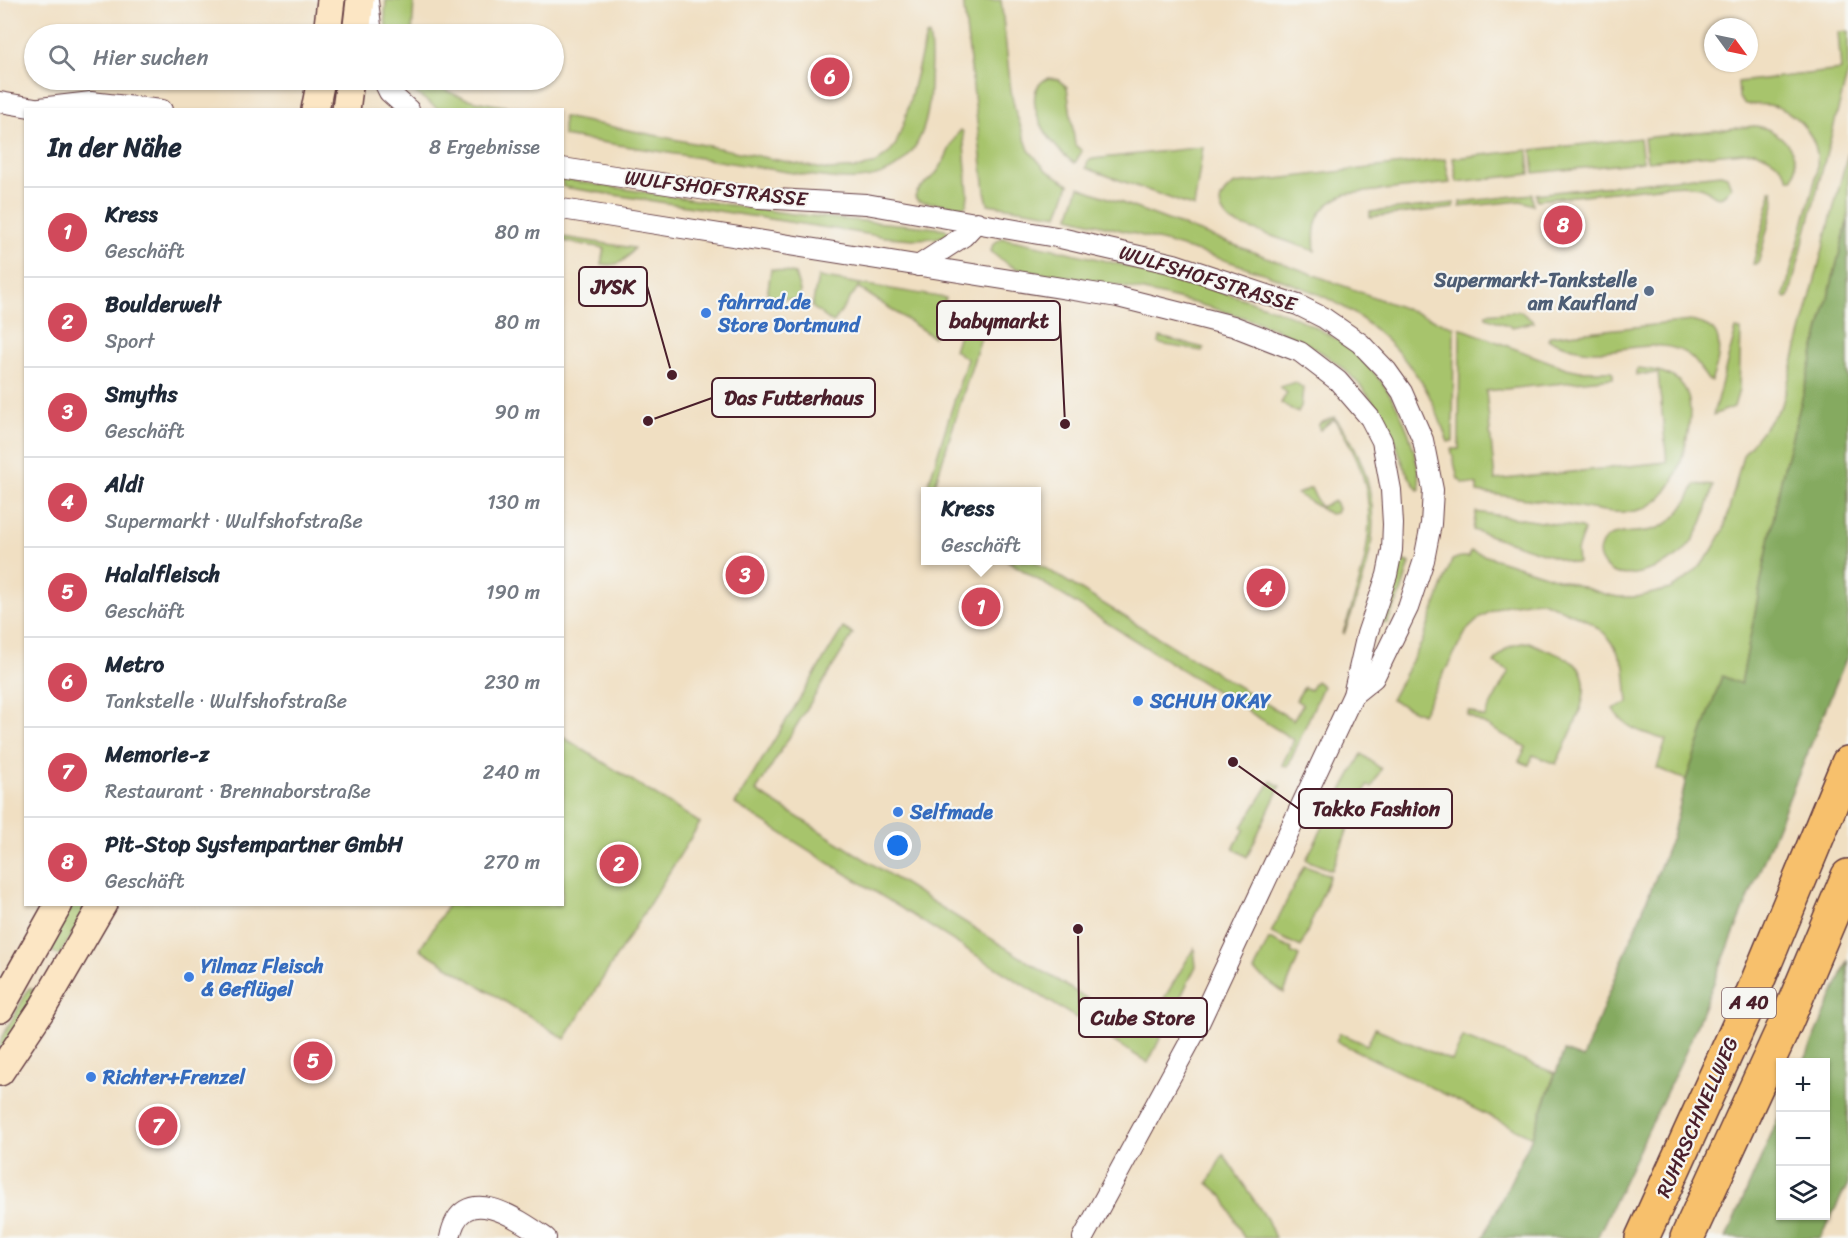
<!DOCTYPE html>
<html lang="de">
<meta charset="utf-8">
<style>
:root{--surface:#fff;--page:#f6f6f7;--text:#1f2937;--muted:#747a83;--line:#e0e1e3;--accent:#d1495b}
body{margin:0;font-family:Sriracha,sans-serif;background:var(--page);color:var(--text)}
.controls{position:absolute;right:18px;bottom:18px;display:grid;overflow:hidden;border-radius:0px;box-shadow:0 2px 4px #0004}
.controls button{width:54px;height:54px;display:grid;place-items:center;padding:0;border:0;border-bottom:2px solid var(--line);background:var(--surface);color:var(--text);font:30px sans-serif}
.compass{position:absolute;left:1704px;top:18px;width:54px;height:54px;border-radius:50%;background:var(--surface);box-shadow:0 2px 4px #0004;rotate:123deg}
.you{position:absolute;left:898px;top:846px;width:21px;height:21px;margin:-15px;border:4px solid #fff;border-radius:50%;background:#1a73e8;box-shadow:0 0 0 9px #1a73e833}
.badge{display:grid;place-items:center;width:39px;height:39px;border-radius:50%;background:var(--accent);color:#fff;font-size:20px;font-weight:700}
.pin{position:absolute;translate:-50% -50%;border:3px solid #fff;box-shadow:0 2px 6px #0006}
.popup{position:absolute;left:921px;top:487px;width:120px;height:78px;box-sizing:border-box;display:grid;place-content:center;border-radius:0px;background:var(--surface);filter:drop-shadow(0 2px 4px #0005);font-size:20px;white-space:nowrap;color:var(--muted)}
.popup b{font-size:22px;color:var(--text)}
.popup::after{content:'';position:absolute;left:50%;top:100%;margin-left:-12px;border:12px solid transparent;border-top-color:var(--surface)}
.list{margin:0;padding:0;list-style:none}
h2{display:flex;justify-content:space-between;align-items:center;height:78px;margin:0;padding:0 24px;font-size:26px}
h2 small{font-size:20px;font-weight:400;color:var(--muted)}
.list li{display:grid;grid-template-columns:39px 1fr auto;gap:18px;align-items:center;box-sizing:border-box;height:90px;padding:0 24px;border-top:2px solid var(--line)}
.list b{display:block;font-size:22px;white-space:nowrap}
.list p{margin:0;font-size:20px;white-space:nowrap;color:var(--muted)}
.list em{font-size:20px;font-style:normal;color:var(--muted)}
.icon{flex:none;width:33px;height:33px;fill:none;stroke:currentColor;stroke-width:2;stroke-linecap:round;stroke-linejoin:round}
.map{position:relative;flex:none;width:1848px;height:1238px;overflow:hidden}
.search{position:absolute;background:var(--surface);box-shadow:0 2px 4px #0004;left:24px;top:24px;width:540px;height:66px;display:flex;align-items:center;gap:15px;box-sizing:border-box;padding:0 21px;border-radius:33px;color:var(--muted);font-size:22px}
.panel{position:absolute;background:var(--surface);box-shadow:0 2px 4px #0004;left:24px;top:108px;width:540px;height:798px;border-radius:0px}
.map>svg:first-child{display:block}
.green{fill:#a7c46c;stroke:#78724c;stroke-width:1.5}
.forest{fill:#85aa60;stroke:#686446;stroke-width:1.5}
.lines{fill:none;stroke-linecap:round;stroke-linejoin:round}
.minor-casing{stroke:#633c42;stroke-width:22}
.secondary-casing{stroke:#633c42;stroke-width:30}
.motorway-casing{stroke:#633c42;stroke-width:36}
.minor{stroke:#fff;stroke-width:20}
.secondary{stroke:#fce6c4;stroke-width:27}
.motorway{stroke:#f7c06c;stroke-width:33}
.service-dot{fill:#5c6f8a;stroke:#f6f6f2;stroke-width:2}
.shop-dot{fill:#3f7fe0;stroke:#f6f6f2;stroke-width:2}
.labels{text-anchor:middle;stroke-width:4.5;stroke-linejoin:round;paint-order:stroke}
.shield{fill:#f6f6f2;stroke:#7e6067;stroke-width:1.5}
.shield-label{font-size:18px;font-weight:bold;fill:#4a1f2b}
.street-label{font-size:20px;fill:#4a1f2b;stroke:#f6f6f2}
.service-label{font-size:20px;font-weight:bold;fill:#4e5e75;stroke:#f6f6f2;text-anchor:end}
.shop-label{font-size:20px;font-weight:bold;fill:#366cbe;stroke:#f6f6f2;text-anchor:start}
.leader{fill:none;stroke:#4a1f2b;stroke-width:2}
.callout-dot{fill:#4a1f2b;stroke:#f6f6f2;stroke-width:2}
.callout{fill:#f6f6f2;stroke:#4a1f2b;stroke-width:2}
.callout-label{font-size:21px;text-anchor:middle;font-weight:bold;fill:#4a1f2b}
</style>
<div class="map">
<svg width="1848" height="1238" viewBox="0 0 1848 1238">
<rect width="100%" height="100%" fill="#f6f6f2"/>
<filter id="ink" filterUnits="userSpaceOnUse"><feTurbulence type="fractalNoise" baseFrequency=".0167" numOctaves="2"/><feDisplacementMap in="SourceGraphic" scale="12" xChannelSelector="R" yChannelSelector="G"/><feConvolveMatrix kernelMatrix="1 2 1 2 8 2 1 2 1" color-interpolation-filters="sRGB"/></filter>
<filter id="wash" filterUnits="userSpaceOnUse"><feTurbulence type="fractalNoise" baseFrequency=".008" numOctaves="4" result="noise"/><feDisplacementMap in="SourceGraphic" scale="24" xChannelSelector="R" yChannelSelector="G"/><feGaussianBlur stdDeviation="1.35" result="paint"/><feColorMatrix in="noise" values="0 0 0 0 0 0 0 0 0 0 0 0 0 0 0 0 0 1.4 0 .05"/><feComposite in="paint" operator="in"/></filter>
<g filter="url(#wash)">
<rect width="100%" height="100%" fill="#f0dfc2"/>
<g class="green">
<polygon points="386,0 414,0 412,34 387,34 385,16"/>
<polygon points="963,0 1001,0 1011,91 1015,110 1029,150 1046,170 1069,184 1058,215 988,204 985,191"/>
<path d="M1848,31v41l-59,225 -3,1 -2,-2 33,-123c0,-6 1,-13 0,-19 -3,-23 -25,-45 -48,-49 -8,-1 -16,0 -24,-1l-6,-6 -1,-16 103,-12 -3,-38z"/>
<path d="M929,35c4,17 1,34 1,51 -1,48 -19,90 -73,93 -17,1 -34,-2 -51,-4l-243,-39v-19l265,53 33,-2 15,-5 13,-10 7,-9 9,-25 21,-83z"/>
<path d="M1048,78l9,1 10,8 8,58 7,6 -7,12c-23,-12 -61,-70 -27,-85z"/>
<path d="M404,80h28c22,22 62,24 92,29h-86l-24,-17z"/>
<path d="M1754,126c25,2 49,26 39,53h-4c-8,-16 -18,-22 -34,-28l-108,10 -3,-23z"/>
<path d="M961,130l2,2 5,62 -1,10 -3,3 -46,-6 -3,-4c2,-10 16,-17 22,-25 10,-12 14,-33 24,-42z"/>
<polygon points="1640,138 1643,162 1534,173 1532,150"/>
<polygon points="1203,147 1194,207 1086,168 1088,161 1093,159"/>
<polygon points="1528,150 1530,174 1457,182 1453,158"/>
<path d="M1848,153v67l-67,260 -40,204 -19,-8 -36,104 -29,-12 9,-28c-21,-7 -41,-10 -53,-31l15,-6 -3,-36 -9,-18 -11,-15 -18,-14 -45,-19 -15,1 -25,4 -20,10 -15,14 -45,84 -31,-14 31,-58 30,-82 8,-3h9l2,-6 133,43 14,3h19l33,-8 12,-7 13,-11 12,-13 9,-14 8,-15 19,-74 39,-50z"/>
<path d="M1445,159l5,24 -104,11c-29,13 -34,28 -31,57l-84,-29c-16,-14 -14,-27 4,-38z"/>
<path d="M1721,174l6,2 4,11c-14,21 -19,2 -31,0 -19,-4 -41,0 -60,2 -35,4 -69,7 -103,11l-1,-6z"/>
<path d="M562,179c81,13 161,26 241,36 47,6 95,8 142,14l4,4 -1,2 -12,3 -22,1 -28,-2 -323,-50z"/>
<path d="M1079,187l375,140 -1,114 -5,1c-9,-24 -17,-49 -33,-69 -18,-25 -44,-50 -70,-65 -24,-15 -53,-24 -79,-34 -65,-23 -131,-41 -197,-57z"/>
<polygon points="1770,190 1773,190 1774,204 1758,264 1753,264 1770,200"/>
<polygon points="1532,194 1533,205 1521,201 1460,207 1460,202"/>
<polygon points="1454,203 1454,208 1370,217 1370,212"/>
<path d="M562,237h1l71,11c-9,14 -16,19 -33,16l3,-16 -41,-7z"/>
<path d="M1002,238c73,15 145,31 217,53 48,15 101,31 139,65 37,34 59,83 62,133l-2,1c-15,-19 -16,-32 -25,-53 -12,-28 -34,-57 -58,-75 -30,-23 -64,-36 -99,-47 -52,-16 -107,-28 -160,-37 -18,-3 -46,-4 -63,-11 -7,-4 -17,-10 -22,-16l2,-7z"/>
<polygon points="771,269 795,274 800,291 799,301 767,296"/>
<polygon points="818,277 946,298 933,337 859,288 859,286 833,323 812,307"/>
<polygon points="969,301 991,305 933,491 926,492 967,359 954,350"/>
<polygon points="1520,311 1534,322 1512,327 1486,317 1486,314"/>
<path d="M1691,321c7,2 16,3 22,9 11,11 4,38 -2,51l-3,-1c-6,-8 -10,-17 -17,-23 -27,-22 -66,-5 -97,-6 -16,0 -31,-6 -46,-11l2,-4z"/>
<path d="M1460,328l106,40 14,3h31l2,2v5l-127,13 9,89 172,-18 -9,-89 -22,2v-4l2,-3c17,2 34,4 45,18 16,20 0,77 -11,97 -6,10 -16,20 -27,25 -24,10 -57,0 -82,-4 -29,-4 -57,-8 -86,-12v-7l-14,-2 -5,-4 -7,-30h8z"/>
<polygon points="1736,329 1741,330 1739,390 1734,407 1713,415"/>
<polygon points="1160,337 1204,348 1202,351 1159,344"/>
<polygon points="1295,382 1303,388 1301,407 1298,413 1281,403 1287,393 1280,387"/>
<path d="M1334,417c30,34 44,84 37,129 -5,30 -16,59 -27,88l-1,-1c28,-81 44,-139 -9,-214l-14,11 -1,-2v-4z"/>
<path d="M1695,484l18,2c-6,25 -12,48 -30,66 -15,14 -64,35 -79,13 -4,-5 -6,-11 -4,-17 6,-22 41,-12 58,-20 19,-8 30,-25 37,-44z"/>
<polygon points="1311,488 1320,507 1335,501 1338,509 1336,513 1330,514 1297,494"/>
<polygon points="1476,512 1581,528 1584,530 1577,551 1578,563 1573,563 1473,530"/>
<polygon points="1399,559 1410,563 1401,593 1387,623 1384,623 1381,620"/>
<polygon points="1008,561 1034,561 1293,720 1303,705 1296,700 1304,687 1310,690 1316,681 1323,686 1290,762 1287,767 1282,765 1294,740"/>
<polygon points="843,628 853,634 756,791 1143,1034 1194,948 1196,966 1148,1063 735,804"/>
<path d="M1529,642c13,7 30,11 43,20 31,20 -5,77 -16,102l-23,-9 -4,10 -10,-4 7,-14 -59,-32 2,-4 15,7 25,-47 -15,-8c11,-15 16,-19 35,-21z"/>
<polygon points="563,737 700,823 565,1039 420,949 448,905 562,904"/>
<polygon points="1362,754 1381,769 1372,787 1367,786 1354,816 1333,807"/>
<polygon points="1271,781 1280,786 1247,857 1233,848 1245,829 1242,827"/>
<polygon points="1336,813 1351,821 1332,870 1306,860 1328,817"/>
<polygon points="1304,866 1330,875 1301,947 1271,933"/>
<polygon points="71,905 90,905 59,956 49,949"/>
<polygon points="1269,939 1292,949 1291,952 1299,956 1284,993 1254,971"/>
<polygon points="29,988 39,992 0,1054 0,1042"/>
<polygon points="1375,1028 1452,1061 1463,1037 1555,1073 1532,1137 1336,1041 1340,1033 1367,1045"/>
<polygon points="1223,1154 1267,1219 1275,1238 1244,1238 1223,1196 1208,1183"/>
</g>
<g class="forest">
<polygon points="1848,220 1848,654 1686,1051 1597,1238 1483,1238 1532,1137 1564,1051 1583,1058 1672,837 1686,780 1722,676 1741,684 1781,480"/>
<polygon points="1848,960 1848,1184 1820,1238 1726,1238 1780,1114 1780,1216 1826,1216 1826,1062 1804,1062"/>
</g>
</g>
<g filter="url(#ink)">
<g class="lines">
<defs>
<g id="minor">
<polyline points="368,1 372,34"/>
<polyline points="383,80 389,92 409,110"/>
<polyline points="0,102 47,110"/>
<polyline points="40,108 91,102 162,110"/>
<polyline points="562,168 759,198 866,204 1056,237 1174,264 1298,305 1324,318 1360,343 1387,371 1402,392 1423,440 1433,490 1431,524 1424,560 1408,608 1374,678 1353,695"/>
<polyline points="562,209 1118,297 1233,326 1300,352 1338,381 1370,418 1382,441 1391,490 1393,524 1392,550 1387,575 1367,634 1353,695 1194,1034 1083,1238"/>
<polyline points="918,266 964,236 977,222"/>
<path d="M450,1238c11,-59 67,-20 96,0"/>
</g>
<g id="secondary">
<polyline points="327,34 331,0"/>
<polyline points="356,34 360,0"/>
<polyline points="315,110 321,80"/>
<polyline points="346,110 350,80"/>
<polyline points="0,1009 59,904"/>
<polyline points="0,1072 42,1009 103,904"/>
</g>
<g id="motorway">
<polyline points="1642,1238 1744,1014 1848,763"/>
<polyline points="1687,1238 1787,1020 1848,876"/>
</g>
</defs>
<use href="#minor" class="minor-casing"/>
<use href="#secondary" class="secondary-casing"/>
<use href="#motorway" class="motorway-casing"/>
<use href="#minor" class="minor"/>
<use href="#secondary" class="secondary"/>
<use href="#motorway" class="motorway"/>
</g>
</g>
<circle class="service-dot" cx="1649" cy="291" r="6"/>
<g class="shop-dot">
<circle cx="706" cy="313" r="6"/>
<circle cx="1138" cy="701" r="6"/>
<circle cx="898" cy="812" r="6"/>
<circle cx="189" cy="977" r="6"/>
<circle cx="91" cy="1077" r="6"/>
</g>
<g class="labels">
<rect class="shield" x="1722" y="988" width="54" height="30" rx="4.5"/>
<g class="shield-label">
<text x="1749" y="1009">A 40</text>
</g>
<g class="street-label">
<text transform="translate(716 188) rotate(7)" y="7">WULFSHOFSTRASSE</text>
<text transform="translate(1208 278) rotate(17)" y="7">WULFSHOFSTRASSE</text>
<text transform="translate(1697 1117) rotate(-66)" y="7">RUHRSCHNELLWEG</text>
</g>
<g class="service-label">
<text x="1637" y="287">Supermarkt-Tankstelle<tspan x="1637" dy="23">am Kaufland</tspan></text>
</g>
<g class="shop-label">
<text x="718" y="309">fahrrad.de<tspan x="718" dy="23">Store Dortmund</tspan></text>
<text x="1150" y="708">SCHUH OKAY</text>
<text x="910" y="819">Selfmade</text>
<text x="201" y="973">Yilmaz Fleisch<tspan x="201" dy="23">&amp; Geflügel</tspan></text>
<text x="103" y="1084">Richter+Frenzel</text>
</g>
</g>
<path class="leader" d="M672 375L647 286M1065 424L1060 320M648 421L712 398M1233 762L1299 809M1078 929L1079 1017"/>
<g class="callout-dot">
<circle cx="672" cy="375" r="6"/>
<circle cx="1065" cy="424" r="6"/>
<circle cx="648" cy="421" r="6"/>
<circle cx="1233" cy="762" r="6"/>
<circle cx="1078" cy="929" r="6"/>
</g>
<g class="callout">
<rect x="579" y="267" width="68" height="39" rx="6"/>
<rect x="937" y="301" width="123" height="39" rx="6"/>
<rect x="712" y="378" width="163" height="39" rx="6"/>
<rect x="1299" y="789" width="153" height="39" rx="6"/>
<rect x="1079" y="998" width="128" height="39" rx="6"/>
</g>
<g class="callout-label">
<text x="613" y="294">JYSK</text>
<text x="999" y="328">babymarkt</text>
<text x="794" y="405">Das Futterhaus</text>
<text x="1376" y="816">Takko Fashion</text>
<text x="1143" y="1025">Cube Store</text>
</g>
</svg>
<div class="controls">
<button>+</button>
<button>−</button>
<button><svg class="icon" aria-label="layers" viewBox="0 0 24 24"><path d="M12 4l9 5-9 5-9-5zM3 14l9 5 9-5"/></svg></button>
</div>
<svg class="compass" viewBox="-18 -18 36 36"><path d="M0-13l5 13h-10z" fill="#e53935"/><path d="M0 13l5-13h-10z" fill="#747a83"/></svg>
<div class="you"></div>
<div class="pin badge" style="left:981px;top:607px">1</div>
<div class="popup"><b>Kress</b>Geschäft</div>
<div class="pin badge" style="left:619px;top:864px">2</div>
<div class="pin badge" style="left:745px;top:575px">3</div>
<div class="pin badge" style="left:1266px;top:588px">4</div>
<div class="pin badge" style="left:313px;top:1061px">5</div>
<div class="pin badge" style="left:830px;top:77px">6</div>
<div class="pin badge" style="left:158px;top:1126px">7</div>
<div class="pin badge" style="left:1563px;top:225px">8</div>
<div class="search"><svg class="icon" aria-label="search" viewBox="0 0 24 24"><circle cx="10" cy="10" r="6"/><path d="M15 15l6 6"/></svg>Hier suchen</div>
<section class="panel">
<h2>In der Nähe<small>8 Ergebnisse</small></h2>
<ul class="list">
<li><span class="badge">1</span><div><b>Kress</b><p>Geschäft</p></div><em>80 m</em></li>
<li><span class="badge">2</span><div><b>Boulderwelt</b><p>Sport</p></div><em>80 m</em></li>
<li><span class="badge">3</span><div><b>Smyths</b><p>Geschäft</p></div><em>90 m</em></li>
<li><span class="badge">4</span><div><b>Aldi</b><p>Supermarkt · Wulfshofstraße</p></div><em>130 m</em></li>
<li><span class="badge">5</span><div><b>Halalfleisch</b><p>Geschäft</p></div><em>190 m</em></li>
<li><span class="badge">6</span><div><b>Metro</b><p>Tankstelle · Wulfshofstraße</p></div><em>230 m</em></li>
<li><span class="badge">7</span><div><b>Memorie-z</b><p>Restaurant · Brennaborstraße</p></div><em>240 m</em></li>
<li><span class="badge">8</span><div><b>Pit-Stop Systempartner GmbH</b><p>Geschäft</p></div><em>270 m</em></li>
</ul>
</section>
</div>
